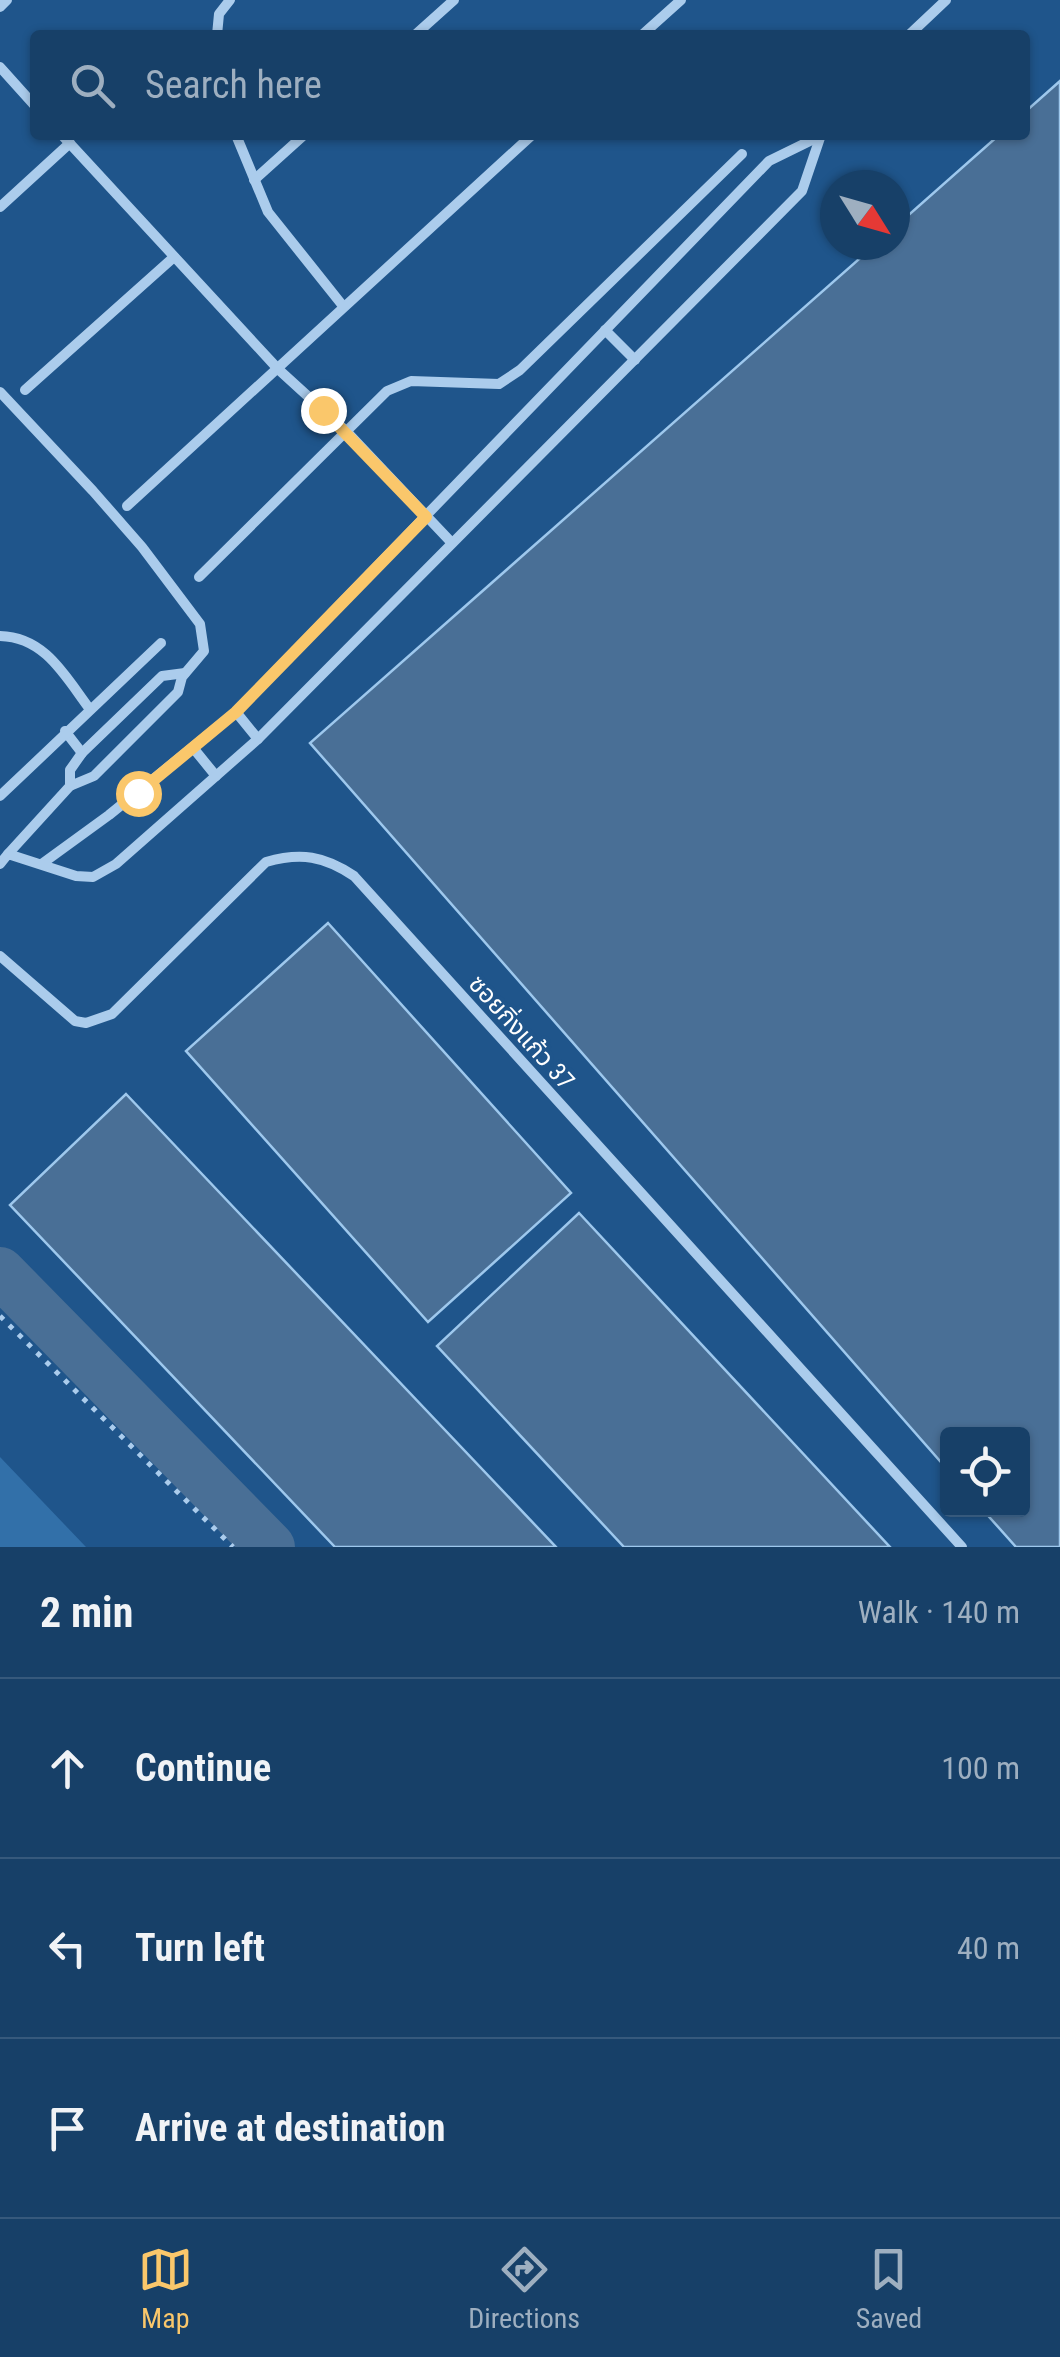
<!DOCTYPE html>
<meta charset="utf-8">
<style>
:root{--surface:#174068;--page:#244b71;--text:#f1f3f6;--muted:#9eafc0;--line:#36597c;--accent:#fac76b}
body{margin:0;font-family:"Roboto Condensed","Noto Sans Thai",sans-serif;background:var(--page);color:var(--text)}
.controls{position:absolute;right:30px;bottom:30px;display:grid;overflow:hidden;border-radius:10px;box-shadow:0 2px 8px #0004}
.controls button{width:90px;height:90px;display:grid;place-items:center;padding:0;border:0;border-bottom:2px solid var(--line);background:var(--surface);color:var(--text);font:50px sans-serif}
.compass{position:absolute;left:820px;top:170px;width:90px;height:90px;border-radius:50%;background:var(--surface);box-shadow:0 2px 8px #0004;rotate:127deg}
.stop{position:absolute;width:30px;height:30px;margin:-22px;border:8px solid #fac76b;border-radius:50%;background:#fff}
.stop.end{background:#fac76b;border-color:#fff;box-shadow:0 2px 10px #0008}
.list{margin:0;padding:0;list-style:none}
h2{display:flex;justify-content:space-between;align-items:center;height:130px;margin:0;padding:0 40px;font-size:42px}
h2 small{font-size:32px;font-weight:400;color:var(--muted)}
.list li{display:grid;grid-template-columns:65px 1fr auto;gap:30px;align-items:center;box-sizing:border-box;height:180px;padding:0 40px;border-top:2px solid var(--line)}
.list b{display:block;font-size:38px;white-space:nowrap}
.list em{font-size:32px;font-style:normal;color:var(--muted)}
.icon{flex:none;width:55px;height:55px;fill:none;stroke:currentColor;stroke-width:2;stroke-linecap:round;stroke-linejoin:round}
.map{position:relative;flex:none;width:1060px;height:1547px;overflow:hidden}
.search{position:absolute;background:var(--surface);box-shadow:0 2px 8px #0004;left:30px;right:30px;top:30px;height:110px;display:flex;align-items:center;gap:25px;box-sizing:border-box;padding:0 35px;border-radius:10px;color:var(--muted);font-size:38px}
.sheet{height:670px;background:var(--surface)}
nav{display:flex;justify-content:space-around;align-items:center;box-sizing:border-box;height:140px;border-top:2px solid var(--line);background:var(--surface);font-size:28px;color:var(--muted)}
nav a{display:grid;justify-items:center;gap:5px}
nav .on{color:var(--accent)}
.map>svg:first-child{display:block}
.green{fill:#3270a9}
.water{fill:#496f96;stroke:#9ec8ed;stroke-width:2.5}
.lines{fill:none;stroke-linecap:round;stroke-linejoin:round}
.river{stroke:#496f96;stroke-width:50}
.path{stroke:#abccec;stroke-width:5;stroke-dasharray:5 8;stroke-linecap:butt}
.street{stroke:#abccec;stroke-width:10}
.route{stroke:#fac76b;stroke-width:12}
.labels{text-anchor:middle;stroke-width:8;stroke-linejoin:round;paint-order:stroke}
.street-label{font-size:25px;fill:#fff;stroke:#1f558b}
</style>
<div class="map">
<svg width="1060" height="1547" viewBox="0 0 1060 1547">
<rect width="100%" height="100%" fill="#1f558b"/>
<polygon class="green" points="0,1457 86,1547 0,1547"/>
<g class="water">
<polygon points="1060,81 1060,1547 1016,1547 983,1510 1022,1510 1022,1434 948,1434 947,1469 310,743 875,245 895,245 895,227 999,135 1025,135 1025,112"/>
<polygon points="328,923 571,1193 428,1322 186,1051"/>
<polygon points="126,1094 556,1547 335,1547 10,1205"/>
<polygon points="579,1213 890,1547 624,1547 437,1346"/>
</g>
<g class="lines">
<polyline class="river" points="0,1272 270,1547"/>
<polyline class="path" points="0,1316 233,1547"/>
<g class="street">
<polyline points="0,7 7,0"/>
<polyline points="217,35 219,14 230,0"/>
<polyline points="415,35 454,0"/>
<polyline points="642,35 681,0"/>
<polyline points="909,35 946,0"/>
<polyline points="0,67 35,106"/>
<polyline points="62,135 278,369 346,431 451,542"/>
<polyline points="236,135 268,212 343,306"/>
<polyline points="254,180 304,135"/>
<polyline points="0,207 70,143"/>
<polyline points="605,330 635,360"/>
<polyline points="25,390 174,257"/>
<polyline points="0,392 93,491 142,547 200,624 204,651 182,677 178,692 94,776 70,786 8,854"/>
<polyline points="127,506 532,135"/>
<polyline points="199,577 387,391 411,381 499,384 520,370 742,154"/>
<path d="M0,636c45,1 65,40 89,72"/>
<polyline points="236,712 258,739"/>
<polyline points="65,731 82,753"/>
<polyline points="194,749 216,776"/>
<polyline points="70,786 70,770 82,753 162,676 185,673"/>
<polyline points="0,796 161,643"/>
<polyline points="43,863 109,815 236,712 769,161 820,136"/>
<polyline points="0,864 8,854 76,876 93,877 116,864 258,739 802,191 821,135"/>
<path d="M0,956l75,65 11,2 26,-9 154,-152c35,-10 58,-6 88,14l608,671"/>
</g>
</g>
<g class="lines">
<polyline class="route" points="138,793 236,712 426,517 323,410"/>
</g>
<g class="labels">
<g class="street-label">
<text transform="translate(522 1032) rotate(48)" y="9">ซอยกิ่งแก้ว 37</text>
</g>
</g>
</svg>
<div class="controls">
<button><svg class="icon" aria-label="locate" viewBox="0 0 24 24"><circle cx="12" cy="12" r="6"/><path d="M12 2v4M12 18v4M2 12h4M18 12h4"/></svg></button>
</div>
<svg class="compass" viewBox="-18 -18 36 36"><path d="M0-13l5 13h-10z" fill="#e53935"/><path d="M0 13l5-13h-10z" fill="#9eafc0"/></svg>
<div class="stop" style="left:138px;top:793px"></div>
<div class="stop end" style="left:323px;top:410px"></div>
<div class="search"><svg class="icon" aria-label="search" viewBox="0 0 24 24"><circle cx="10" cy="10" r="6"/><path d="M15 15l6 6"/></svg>Search here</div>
</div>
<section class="sheet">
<h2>2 min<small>Walk · 140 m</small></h2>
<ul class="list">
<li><svg class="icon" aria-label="ahead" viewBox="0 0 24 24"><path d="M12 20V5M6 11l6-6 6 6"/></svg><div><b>Continue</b></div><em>100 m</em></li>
<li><svg class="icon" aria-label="left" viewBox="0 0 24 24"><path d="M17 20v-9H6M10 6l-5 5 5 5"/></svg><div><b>Turn left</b></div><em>40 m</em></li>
<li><svg class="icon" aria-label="arrive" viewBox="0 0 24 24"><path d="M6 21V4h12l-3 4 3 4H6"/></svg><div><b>Arrive at destination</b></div></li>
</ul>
</section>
<nav>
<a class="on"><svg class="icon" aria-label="map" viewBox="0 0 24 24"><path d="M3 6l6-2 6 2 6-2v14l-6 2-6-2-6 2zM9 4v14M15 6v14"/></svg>Map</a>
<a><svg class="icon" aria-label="directions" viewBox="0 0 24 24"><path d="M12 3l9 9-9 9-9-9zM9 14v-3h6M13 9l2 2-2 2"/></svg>Directions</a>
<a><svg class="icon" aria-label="saved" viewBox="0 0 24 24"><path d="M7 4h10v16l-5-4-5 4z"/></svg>Saved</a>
</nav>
